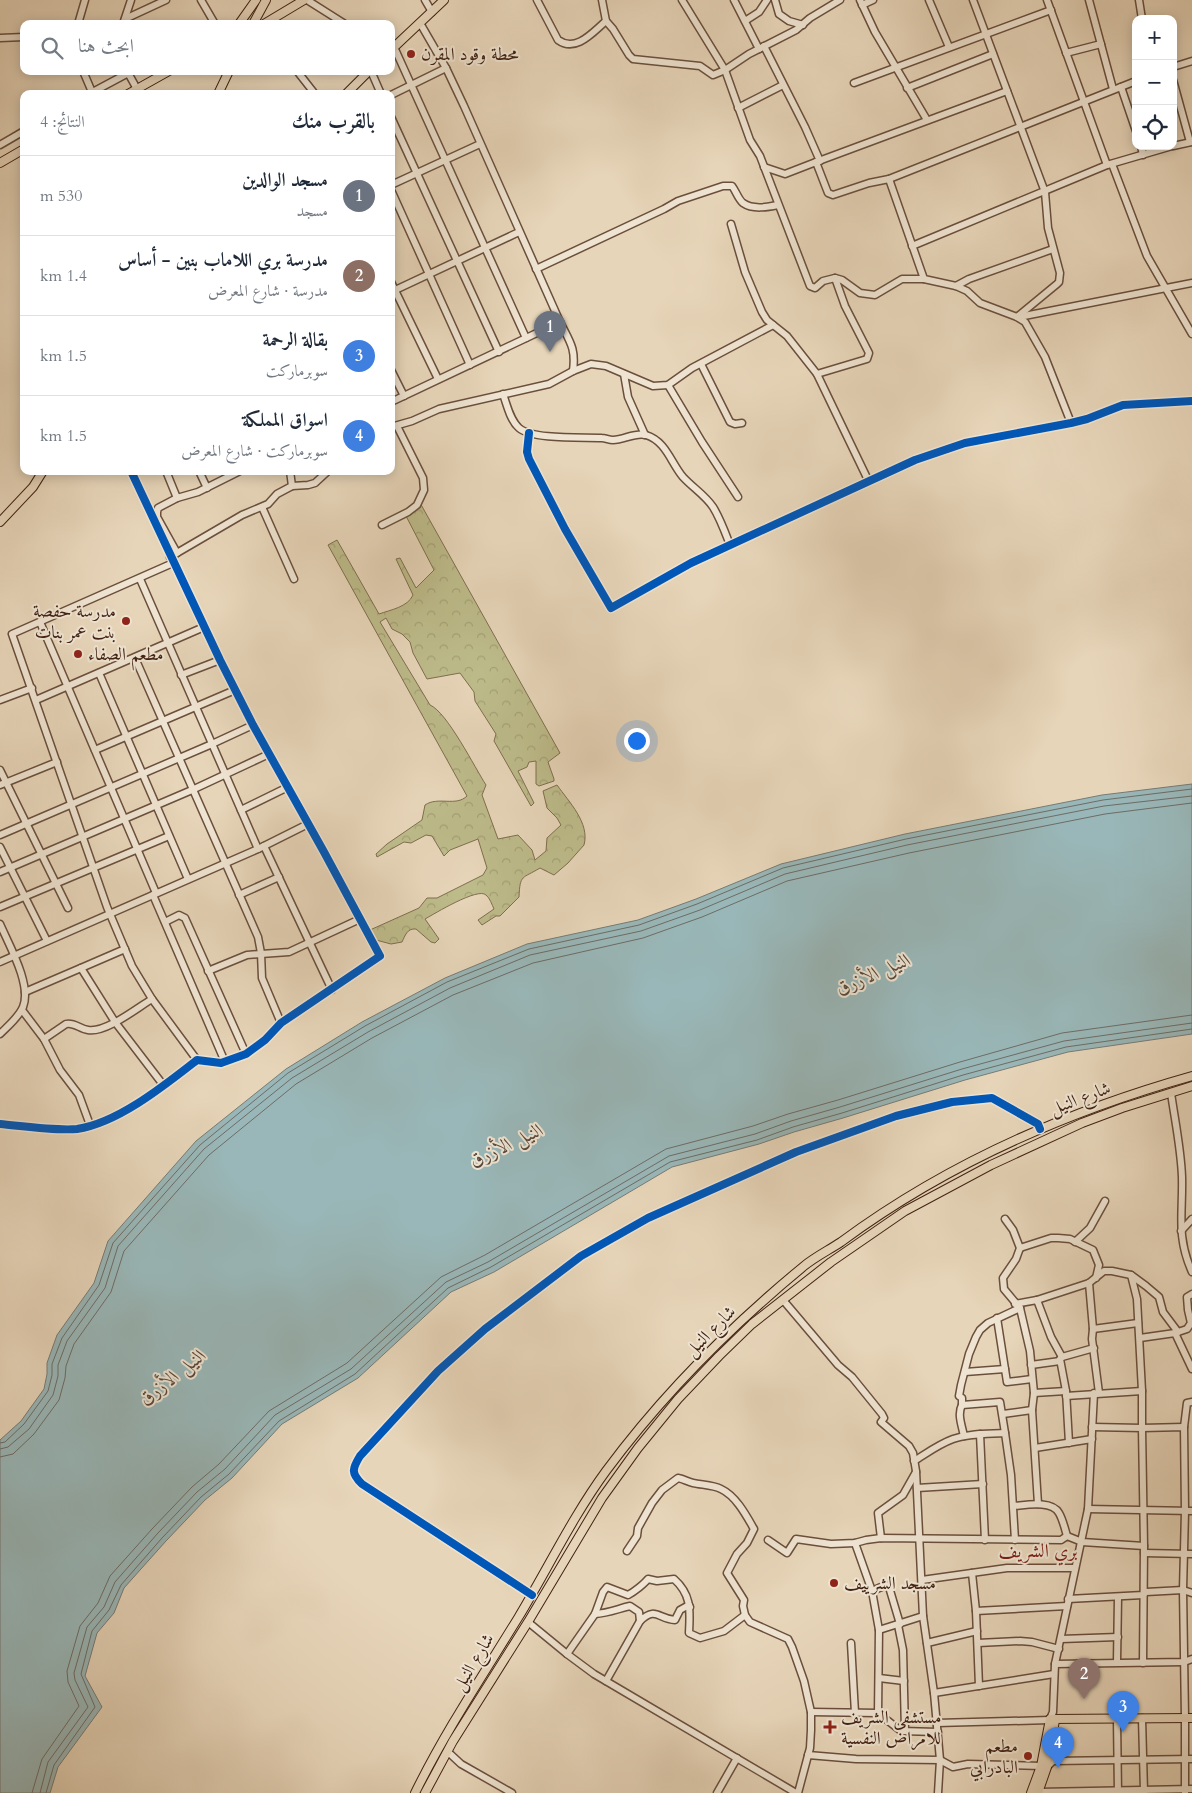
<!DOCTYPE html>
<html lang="ar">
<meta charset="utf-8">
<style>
:root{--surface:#fff;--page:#f6f6f7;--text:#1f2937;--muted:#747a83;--line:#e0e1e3;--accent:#db2777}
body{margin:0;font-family:Cardo,Amiri,serif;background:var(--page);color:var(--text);direction:rtl}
.controls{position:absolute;right:15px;top:15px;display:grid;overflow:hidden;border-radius:10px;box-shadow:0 2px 12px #0003}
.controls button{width:45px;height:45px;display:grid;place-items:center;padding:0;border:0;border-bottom:1px solid var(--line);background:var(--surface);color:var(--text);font:25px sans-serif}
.you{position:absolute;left:636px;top:740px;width:18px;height:18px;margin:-12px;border:4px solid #fff;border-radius:50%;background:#1a73e8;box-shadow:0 0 0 8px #1a73e833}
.badge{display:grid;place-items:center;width:32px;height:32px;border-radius:50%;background:var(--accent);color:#fff;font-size:16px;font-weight:700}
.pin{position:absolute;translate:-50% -41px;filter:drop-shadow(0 1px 2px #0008)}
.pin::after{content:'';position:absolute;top:26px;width:18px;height:15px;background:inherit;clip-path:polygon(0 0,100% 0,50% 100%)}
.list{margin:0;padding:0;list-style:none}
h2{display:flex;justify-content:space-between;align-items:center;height:65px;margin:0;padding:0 20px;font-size:21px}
h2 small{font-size:16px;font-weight:400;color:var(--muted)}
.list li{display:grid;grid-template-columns:32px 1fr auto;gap:15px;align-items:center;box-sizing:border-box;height:80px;padding:0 20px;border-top:1px solid var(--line)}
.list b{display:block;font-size:19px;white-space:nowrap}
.list p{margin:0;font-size:16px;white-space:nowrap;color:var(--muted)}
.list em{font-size:16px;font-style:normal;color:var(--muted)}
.icon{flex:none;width:28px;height:28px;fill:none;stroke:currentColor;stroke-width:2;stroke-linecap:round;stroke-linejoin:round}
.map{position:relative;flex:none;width:1192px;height:1793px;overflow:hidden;direction:ltr}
.search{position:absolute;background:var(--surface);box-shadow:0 2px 12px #0003;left:20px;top:20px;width:375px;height:55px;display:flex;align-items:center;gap:12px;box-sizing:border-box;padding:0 18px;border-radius:10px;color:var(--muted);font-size:19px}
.panel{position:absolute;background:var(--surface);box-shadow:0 2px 12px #0003;left:20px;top:90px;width:375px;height:385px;border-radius:10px;direction:rtl}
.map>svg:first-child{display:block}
.forest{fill:url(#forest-crowns);stroke:#7f6e4e}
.water{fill:#99b7b8;stroke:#767b76}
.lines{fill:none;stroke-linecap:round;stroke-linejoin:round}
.shore{stroke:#6d6c66;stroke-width:1}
.minor-casing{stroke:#6a4f3c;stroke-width:9}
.major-casing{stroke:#412213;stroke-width:10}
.minor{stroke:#efe4d2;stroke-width:6}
.major{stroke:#e7d5b9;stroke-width:8}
.cycleway-casing{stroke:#efe4d2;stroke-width:11}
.cycleway{stroke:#0057b8;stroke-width:8}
.poi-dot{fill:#8f2418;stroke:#efe4d2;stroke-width:2}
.labels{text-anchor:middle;stroke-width:4;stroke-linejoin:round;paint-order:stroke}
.poi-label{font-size:18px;fill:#412213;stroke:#efe4d2;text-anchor:start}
.street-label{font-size:18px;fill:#412213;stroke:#efe4d2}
.water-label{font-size:19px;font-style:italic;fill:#57473c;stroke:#efe4d2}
.neighbourhood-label{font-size:19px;fill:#7a1f14;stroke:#efe4d2}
</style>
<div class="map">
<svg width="1192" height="1793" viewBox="0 0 1192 1793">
<defs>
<pattern id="forest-crowns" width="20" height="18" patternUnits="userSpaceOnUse" patternTransform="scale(1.25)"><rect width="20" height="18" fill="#bdbb8a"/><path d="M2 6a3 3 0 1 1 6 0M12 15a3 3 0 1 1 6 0" fill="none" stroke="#a4a076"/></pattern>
</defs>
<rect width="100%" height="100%" fill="#e7d5b9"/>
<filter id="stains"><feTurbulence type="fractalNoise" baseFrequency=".004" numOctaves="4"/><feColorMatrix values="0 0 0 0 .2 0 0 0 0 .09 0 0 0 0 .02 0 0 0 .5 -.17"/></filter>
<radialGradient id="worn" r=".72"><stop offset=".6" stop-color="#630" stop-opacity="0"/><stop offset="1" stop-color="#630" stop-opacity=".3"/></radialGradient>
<path class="forest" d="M419,501l141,252 -12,9 6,17v2l-15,5 -3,-2v-23l-7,1 -2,5 -9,4 16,32 -3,3 -37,-65 2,-7 -21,-33 -1,-9 -14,-19 -33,6 -14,-26 -3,-11 -8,-8 -10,-5 -6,-11 -6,4 50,83c17,7 45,63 56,80l-4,10 16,44 20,-4 14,15 3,10 11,-9 1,-13 14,-13 -4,-7 -10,-10 -4,-17 14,-6c12,17 33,38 27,60l-16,18 -14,12 -14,-7c-18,11 -20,6 -21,29l-19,19h-4l-14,9 -4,-5 16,-11c-2,-4 -4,-11 -8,-14 -8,-8 -52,19 -61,24l14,20 -4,4 -4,-1 -15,-13c-9,-1 -11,7 -14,13l-11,2 -15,-4 -6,-10 49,-22 8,-10h10l46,-23 4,-7 -9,-29 -28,11 -6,6 -12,-20 -6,-1 -15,8 -7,-1 -27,15 -1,-3 11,-10 35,-24 3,-15c13,-9 31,2 42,-9l-139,-251 9,-5 42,74c11,-4 29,-7 34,-19l-17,-36 4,-1 16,30 18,-18 -28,-54z"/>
<polygon class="water" points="1192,784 1192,1034 1068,1052 965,1080 843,1118 794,1132 759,1144 672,1167 494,1272 451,1292 358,1378 282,1424 232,1478 205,1500 166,1541 124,1588 114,1613 97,1633 85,1676 102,1707 58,1767 50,1793 0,1793 0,1440 21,1421 44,1389 47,1374 47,1363 57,1335 94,1283 108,1241 196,1141 286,1069 362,1022 445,978 527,944 638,920 696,899 781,864 905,834 1102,795"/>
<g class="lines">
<g class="shore">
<polyline points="0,1443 5,1442 24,1424 48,1391 52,1375 52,1364 62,1338 99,1285 113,1243 200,1145 288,1073 365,1026 447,982 529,949 639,925 697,904 783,868 906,839 1103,800 1192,789"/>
<polyline points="0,1449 8,1447 29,1429 53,1395 58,1376 58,1365 67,1341 105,1288 118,1246 204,1149 292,1078 368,1032 450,988 530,955 641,931 700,910 785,874 907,845 1104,806 1192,796"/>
<polyline points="0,1457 13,1454 34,1434 59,1400 65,1378 66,1366 74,1344 111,1292 124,1251 209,1155 296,1084 372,1038 453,995 533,963 643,938 702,917 787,881 909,853 1105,814 1192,803"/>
<polyline points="32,1793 42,1759 79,1706 68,1682 67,1671 80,1626 98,1603 110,1576 152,1529 192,1487 219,1464 269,1411 347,1363 441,1277 485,1255 666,1149 753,1126 788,1114 838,1100 960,1062 1062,1033 1192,1015"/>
<polyline points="40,1793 48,1762 88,1707 75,1680 74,1673 87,1627 104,1607 115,1582 158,1533 197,1492 225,1469 275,1415 351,1369 446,1282 488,1262 669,1156 755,1134 791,1121 840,1107 962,1069 1064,1041 1192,1023"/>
<polyline points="46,1793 54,1765 95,1707 81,1674 92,1631 109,1610 121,1585 162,1538 201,1497 229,1474 279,1421 355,1374 448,1288 491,1267 670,1162 757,1140 793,1127 842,1113 963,1075 1066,1047 1192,1029"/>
</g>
<defs>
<g id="minor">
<polyline points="201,0 215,24"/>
<polyline points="307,0 345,24"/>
<polyline points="425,0 432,12"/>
<path d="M537,0l21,40c18,13 35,-8 48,-19"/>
<polyline points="602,0 606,21 613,29 629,55 633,59 700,66 713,75 725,70 749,54 796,30 810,18 840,0"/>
<polyline points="682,0 725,70 750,140 760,156 810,286 815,288 823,281 835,278 842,280 860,293 875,295 902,279 924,279"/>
<polyline points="734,0 759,49"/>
<polyline points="775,0 779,14 789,21 803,25"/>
<polyline points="860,0 875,32 927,120"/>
<polyline points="929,0 949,47"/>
<polyline points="973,0 1045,192 1048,228 1060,273 1059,282 1057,284 1017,317"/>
<polyline points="1047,0 1107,165"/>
<polyline points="1089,0 1113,89"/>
<polyline points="1139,0 1142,19"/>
<polyline points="862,5 873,0"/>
<polyline points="125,19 166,0"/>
<polyline points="745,21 759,12 767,0"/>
<path d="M420,23l26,45 18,38 96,216c10,20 16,26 13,49"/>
<polyline points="78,24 85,0"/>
<polyline points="123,24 131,0"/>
<polyline points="0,38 24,37"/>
<polyline points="764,46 805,127 820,161"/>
<polyline points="394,47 526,338"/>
<polyline points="1066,53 1101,44"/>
<polyline points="1173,67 1192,61"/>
<polyline points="83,71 92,92"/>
<polyline points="127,71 137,89"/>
<polyline points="297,71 315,94"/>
<polyline points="371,71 381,94"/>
<polyline points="1173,80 1190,142"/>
<polyline points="854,83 1051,10"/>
<polyline points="1121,87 1136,131"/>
<polyline points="907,88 993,54"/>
<polyline points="89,94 132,71"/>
<polyline points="391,95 446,68"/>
<polyline points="738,108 783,85"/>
<polyline points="391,117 499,352"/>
<polyline points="0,145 24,131"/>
<polyline points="1141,146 1143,155"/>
<polyline points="1173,146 1192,142"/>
<polyline points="816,162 1007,91"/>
<polyline points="1112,164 1147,256 1192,334"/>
<polyline points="764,167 785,174 816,162 828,193 833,195 869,183 889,179 1136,81"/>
<polyline points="889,179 924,279 956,286 967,291 980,303 1017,317 1025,322 1045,357 1071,423"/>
<polyline points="391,185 480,144"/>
<polyline points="391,190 470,365"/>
<polyline points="731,224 745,272 762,312 767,320 787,336 817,374 869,482"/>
<polyline points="912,246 1107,165 1172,146"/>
<path d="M536,269l128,-60 14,-8 45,-15h9c4,5 6,13 11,17 10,7 25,4 35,2"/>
<polyline points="391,282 438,379"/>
<polyline points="956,286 969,279 1053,249"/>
<polyline points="391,292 519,232"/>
<polyline points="1019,317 1192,283"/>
<polyline points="701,364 730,422 735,424 742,423"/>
<polyline points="391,370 404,396"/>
<polyline points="624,374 628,397 645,435"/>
<polyline points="817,374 867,359 869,353 845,306 835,278"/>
<polyline points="668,385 702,442 738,497"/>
<path d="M503,394c4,11 7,26 16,34 14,12 64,9 83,10 3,0 7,2 11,2 11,0 22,-8 33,-5 20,6 25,28 37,42 9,10 22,18 30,30 7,11 12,25 17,38"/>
<polyline points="391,402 560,322"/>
<polyline points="391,427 412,421 439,409 549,384 573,371 591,364 606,366 653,386 668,385 692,368 773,325"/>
<polyline points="529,433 527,452 529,459 565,529 611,608 691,563 915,460 965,443 1071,423 1087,419 1123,405 1192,401"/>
<polyline points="166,471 177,498"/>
<polyline points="199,471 207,488"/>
<polyline points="292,486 308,485 315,483 328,471"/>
<polyline points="262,507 294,579"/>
<polyline points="382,525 408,512 417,505 424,490 423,478 397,426"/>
<polyline points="177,553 157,517 157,512 158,508 177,498 198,492 240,471"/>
<polyline points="170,557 242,515 268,504 277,494 292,486 290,471"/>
<polyline points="173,563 12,634 107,907 132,966 152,999 197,1060"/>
<polyline points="140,579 258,849"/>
<polyline points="40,622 156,893"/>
<polyline points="135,658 258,937 261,953 262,978 281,1023"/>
<polyline points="99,673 188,879"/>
<polyline points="181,675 220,660"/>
<polyline points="0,700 32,688"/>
<polyline points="36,700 204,627"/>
<polyline points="95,750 235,690"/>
<polyline points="0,770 68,908"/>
<polyline points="0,785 57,762"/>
<polyline points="241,810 288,787"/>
<polyline points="0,835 212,744 253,725"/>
<polyline points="264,846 332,990"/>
<polyline points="0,847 47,941"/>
<polyline points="0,872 192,790 269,754"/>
<polyline points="153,895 225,1062"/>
<polyline points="239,895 279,877"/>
<polyline points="0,907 169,836"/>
<polyline points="165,922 179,915 185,918 246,1054"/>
<path d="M0,924c9,21 32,61 23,83 -4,10 -15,19 -23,27"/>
<polyline points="125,949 81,968 115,1022 164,1086"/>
<polyline points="0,962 258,849 308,824"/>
<polyline points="208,971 247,955 289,952 360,919"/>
<polyline points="25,992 81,968"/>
<polyline points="22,1010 44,1039 60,1070 79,1095 90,1125"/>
<path d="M44,1039l22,-15c8,-2 14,5 22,6 18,3 49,-22 64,-31"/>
<path d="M1171,1093c4,28 10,56 11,84 1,37 -6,59 10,95"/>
<path d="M0,1124c22,2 56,7 77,5 41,-6 88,-44 120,-69l24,3 25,-9 19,-14 16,-17 99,-67 -56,-104 -71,-127 -33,-65 -89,-189"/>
<polyline points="1005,1219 1013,1230 1020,1248 1016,1259 1003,1278 1004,1289 1020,1308 1030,1351 1034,1393 1032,1410 1038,1504"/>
<polyline points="1181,1231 1192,1219"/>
<polyline points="1075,1242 1090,1228 1105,1201"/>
<polyline points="1020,1248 1051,1238 1058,1238 1070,1239 1093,1250 1099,1265 1096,1278"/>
<polyline points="1131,1275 1137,1299 1142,1391 1142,1428 1184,1427 1185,1511 1183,1590 1185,1718 1185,1793"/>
<polyline points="1089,1283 1093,1329 1092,1339 1099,1393"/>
<polyline points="1192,1294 1187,1297 1188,1310 1191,1323 1187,1329 1175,1333 1192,1369"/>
<polyline points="783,1300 838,1365 852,1377 882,1414 884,1418 881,1422 909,1446 913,1453 916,1471 923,1616 934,1693 940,1760 938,1793"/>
<polyline points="1037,1300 1051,1337 1062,1357"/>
<polyline points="1015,1304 1037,1300 1089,1283 1104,1271 1112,1271 1131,1275 1146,1286 1159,1297 1163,1312 1178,1332"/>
<polyline points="997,1318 1007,1382 1032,1379"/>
<polyline points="1093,1329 1138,1323"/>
<polyline points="1140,1338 1175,1333"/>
<polyline points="1031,1365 1060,1361"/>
<polyline points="965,1372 1005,1369"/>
<polyline points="1034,1393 1066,1391"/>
<polyline points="1066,1396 1142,1391"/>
<polyline points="962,1405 1000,1402 1005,1433"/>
<polyline points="1003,1414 1032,1410"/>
<polyline points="1092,1427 1142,1428 1144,1546 1143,1663"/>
<polyline points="1184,1427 1187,1403 1192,1402"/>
<polyline points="980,1434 985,1540"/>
<path d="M964,1436c-2,-10 -7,-22 -2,-31v-7l-3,-2 2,-11 8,-31 7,-17 4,-7 8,-7 32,-15"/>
<polyline points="1069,1443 1066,1391 1060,1359 1062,1357 1094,1348"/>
<polyline points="1035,1448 1092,1439"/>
<path d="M914,1461c13,-8 25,-17 39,-22 17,-6 35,-5 52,-6l6,42 4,65"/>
<polyline points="917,1488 983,1484"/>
<path d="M1014,1506c12,-1 38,-6 45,7 4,7 6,16 8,23"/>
<polyline points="1088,1509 1192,1511"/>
<polyline points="881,1538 878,1513 903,1495 916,1472"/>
<polyline points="768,1540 787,1553 796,1539 831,1544 855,1543 866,1540 881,1538 1061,1540 1067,1536 1082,1542 1144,1546"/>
<polyline points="855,1543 872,1591 879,1630 878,1713"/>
<path d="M627,1551l10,-15 1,-8 14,-25 10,-13 16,-12c6,1 10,4 15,5 9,2 20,2 28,6 15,7 25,26 33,40l-7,14 -10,11 -10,19 17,27 -1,6 2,9"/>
<polyline points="1144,1553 1192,1554"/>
<polyline points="972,1573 976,1611 979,1686"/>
<polyline points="922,1580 1007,1568 1075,1568"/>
<polyline points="872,1591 886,1585 889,1587 900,1624"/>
<path d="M532,1595l-170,-111c-11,-11 -10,-15 -2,-28l78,-85 47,-42 96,-73 67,-38 148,-66 100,-36 56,-14 40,-4 46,26 2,5"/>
<polyline points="1068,1599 1143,1595 1146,1592 1183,1590 1192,1593"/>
<polyline points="976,1611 1067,1606"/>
<path d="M595,1614c14,-1 22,-5 35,-8l9,6 1,9c16,-15 18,-2 35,-1l5,-10 9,-5 1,2"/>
<polyline points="528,1622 567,1654 594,1674 796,1793"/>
<polyline points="898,1625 903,1650 905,1731"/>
<polyline points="879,1630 923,1616"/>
<polyline points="1061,1639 1118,1637"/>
<polyline points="851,1643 855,1713"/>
<polyline points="927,1643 977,1631"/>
<polyline points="978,1643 1020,1641 1032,1642 1059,1649"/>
<path d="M567,1654l28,-40 8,-22 4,-5 21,8c6,-3 16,-11 20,-16l9,2 17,-2c18,16 16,32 15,54l11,5 24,-7 21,-16 5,7 38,17 4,8 12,34 7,31v18l-1,18 -12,45"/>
<polyline points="1117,1662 1118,1597"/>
<polyline points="1055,1664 1184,1662 1192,1659"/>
<polyline points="879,1678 904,1681"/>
<polyline points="606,1681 640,1621"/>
<polyline points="934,1693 1054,1674"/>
<polyline points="811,1712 878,1713 901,1731 938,1732"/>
<polyline points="1142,1718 1144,1792"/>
<polyline points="1050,1719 1053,1712 1055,1664 1088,1509 1094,1393"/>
<polyline points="1117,1719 1118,1793"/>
<polyline points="937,1723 1050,1720"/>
<polyline points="447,1751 461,1764 512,1793"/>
<polyline points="808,1755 856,1759 940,1760 953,1767 968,1764 1041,1766"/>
<polyline points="1047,1767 1053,1761 1192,1759"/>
<polyline points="1039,1792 1192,1789"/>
<polyline points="717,1793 737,1758"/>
</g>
<g id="major">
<polyline points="239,24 256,0"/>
<polyline points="253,24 266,0"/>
<polyline points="264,24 304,0"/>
<polyline points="391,50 444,0"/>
<polyline points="128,94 169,71"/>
<polyline points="218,94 229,71"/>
<polyline points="346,94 369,71"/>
<polyline points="0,163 24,149"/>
<polyline points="0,522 33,487 43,471"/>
<path d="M415,1793c30,-61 68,-118 103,-175 29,-48 55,-102 88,-147 57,-77 124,-144 198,-205 11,-9 25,-16 37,-24 104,-77 227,-131 351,-166"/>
<polyline points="425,1793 453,1741 528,1622 602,1498 638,1448 678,1399 719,1356 752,1324 831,1262 905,1211 991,1165 1082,1123 1122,1108 1192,1086"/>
<polyline points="1031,1793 1041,1766 1050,1719 1192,1718"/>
<polyline points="1038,1793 1047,1767 1055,1720"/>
</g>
</defs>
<use href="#minor" class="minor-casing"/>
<use href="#major" class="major-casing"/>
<use href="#minor" class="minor"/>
<use href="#major" class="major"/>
<defs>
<g id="cycleway">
<polyline points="529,433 527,452 529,459 565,529 611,608 691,563 915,460 965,443 1071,423 1087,419 1123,405 1192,401"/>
<path d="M0,1124c22,2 56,7 77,5 41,-6 88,-44 120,-69l24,3 25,-9 19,-14 16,-17 99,-67 -56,-104 -71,-127 -33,-65 -89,-189"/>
<path d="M532,1595l-170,-111c-11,-11 -10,-15 -2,-28l78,-85 47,-42 96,-73 67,-38 148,-66 100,-36 56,-14 40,-4 46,26 2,5"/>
</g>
</defs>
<use href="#cycleway" class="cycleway-casing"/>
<use href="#cycleway" class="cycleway"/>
</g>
<g class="poi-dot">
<circle cx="411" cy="54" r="5"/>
<circle cx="126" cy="621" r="5"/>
<circle cx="78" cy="654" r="5"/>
<circle cx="834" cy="1583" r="5"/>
<path d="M827.5 1719.5h5v5h5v5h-5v5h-5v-5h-5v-5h5z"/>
<circle cx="1028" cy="1756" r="5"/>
</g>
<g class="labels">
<g class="poi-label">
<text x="421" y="60">محطة وقود المقرن</text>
<text x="116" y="617" text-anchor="end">مدرسة حفصة<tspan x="116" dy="21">بنت عمر بنات</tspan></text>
<text x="88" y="660">مطعم الصفاء</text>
<text x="844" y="1589">مسجد الشرييف</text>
<text x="841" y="1723">مستشفى الشريف<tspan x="841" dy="21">للامراض النفسية</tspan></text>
<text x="1018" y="1752" text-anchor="end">مطعم<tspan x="1018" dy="21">البادرابي</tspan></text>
</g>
<g class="street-label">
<text transform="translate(1080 1098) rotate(-21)" y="6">شارع النيل</text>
<text transform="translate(710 1331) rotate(-45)" y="6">شارع النيل</text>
<text transform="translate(473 1662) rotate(-59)" y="6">شارع النيل</text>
</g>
<g class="water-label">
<text transform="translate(873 973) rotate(-23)" y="7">النيل الأزرق</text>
<text transform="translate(506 1144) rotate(-25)" y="7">النيل الأزرق</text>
<text transform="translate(172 1376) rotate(-38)" y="7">النيل الأزرق</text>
</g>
<g class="neighbourhood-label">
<text x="1038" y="1557">بري الشريف</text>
</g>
</g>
<rect width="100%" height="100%" filter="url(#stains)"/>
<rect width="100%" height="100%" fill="url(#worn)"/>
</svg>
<div class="controls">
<button>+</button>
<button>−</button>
<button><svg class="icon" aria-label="locate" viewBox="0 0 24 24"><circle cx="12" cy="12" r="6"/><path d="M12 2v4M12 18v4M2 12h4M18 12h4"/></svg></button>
</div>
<div class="you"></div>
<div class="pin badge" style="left:550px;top:352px;background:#6b7280">1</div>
<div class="pin badge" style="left:1084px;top:1699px;background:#8d6e63">2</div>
<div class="pin badge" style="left:1123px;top:1732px;background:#3f7fe0">3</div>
<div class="pin badge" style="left:1058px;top:1768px;background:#3f7fe0">4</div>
<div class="search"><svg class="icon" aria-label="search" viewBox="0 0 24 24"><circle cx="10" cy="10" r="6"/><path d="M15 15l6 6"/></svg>ابحث هنا</div>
<section class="panel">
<h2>بالقرب منك<small>النتائج: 4</small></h2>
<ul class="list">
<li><span class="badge" style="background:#6b7280">1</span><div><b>مسجد الوالدين</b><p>مسجد</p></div><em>530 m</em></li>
<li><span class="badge" style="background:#8d6e63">2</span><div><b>مدرسة بري اللاماب بنين - أساس</b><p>مدرسة · شارع المعرض</p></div><em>1.4 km</em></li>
<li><span class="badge" style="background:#3f7fe0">3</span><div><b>بقالة الرحمة</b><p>سوبرماركت</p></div><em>1.5 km</em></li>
<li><span class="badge" style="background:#3f7fe0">4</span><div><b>اسواق المملكة</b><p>سوبرماركت · شارع المعرض</p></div><em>1.5 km</em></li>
</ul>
</section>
</div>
